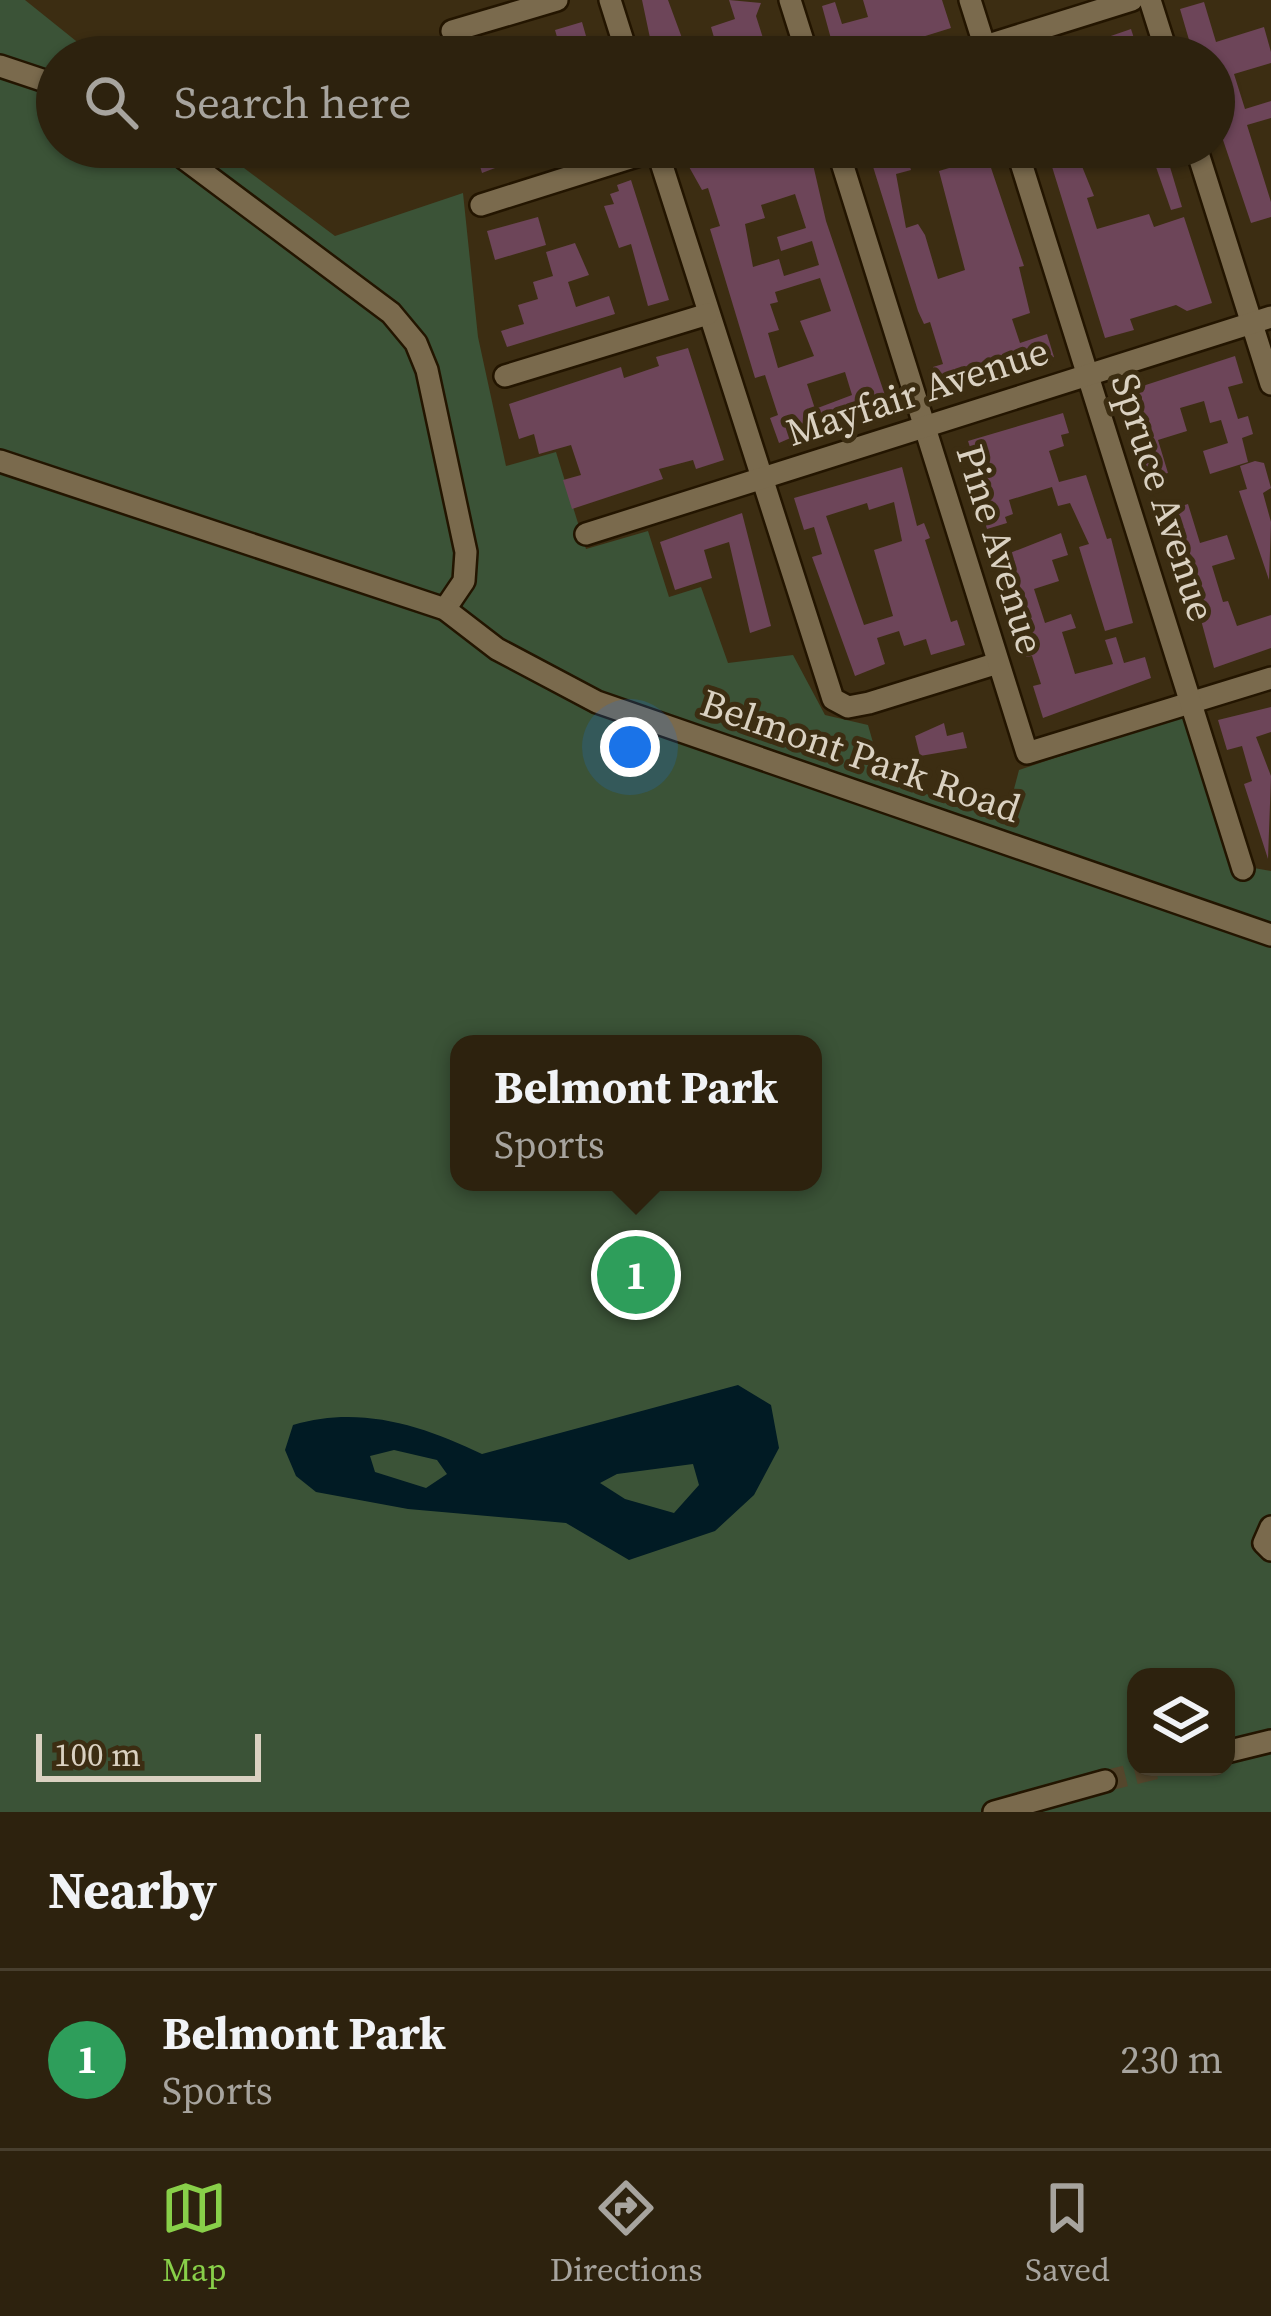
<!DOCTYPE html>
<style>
:root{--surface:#2d220e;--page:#352a17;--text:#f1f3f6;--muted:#a7a49e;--line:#483f2e;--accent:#88cf49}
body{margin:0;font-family:"Source Serif 4",serif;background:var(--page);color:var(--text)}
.controls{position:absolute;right:36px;bottom:36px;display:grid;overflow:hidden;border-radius:24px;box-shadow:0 3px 9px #0004}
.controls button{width:108px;height:108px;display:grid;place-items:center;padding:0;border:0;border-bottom:3px solid var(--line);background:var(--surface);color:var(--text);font:60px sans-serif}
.scale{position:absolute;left:36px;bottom:30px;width:225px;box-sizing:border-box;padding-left:12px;border:6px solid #dad1c1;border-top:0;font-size:33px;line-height:42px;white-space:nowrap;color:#dad1c1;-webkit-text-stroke:9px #3c2d12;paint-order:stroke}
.you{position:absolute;left:630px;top:747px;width:42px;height:42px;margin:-30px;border:9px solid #fff;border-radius:50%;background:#1a73e8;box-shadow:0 0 0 18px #1a73e833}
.badge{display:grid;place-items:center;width:78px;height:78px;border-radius:50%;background:var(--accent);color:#fff;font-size:39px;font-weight:700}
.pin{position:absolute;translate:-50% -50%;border:6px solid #fff;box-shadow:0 3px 12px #0006}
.popup{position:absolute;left:450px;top:1035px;width:372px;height:156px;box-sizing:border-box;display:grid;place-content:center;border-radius:24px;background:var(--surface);filter:drop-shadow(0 3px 9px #0005);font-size:39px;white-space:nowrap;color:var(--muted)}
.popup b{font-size:45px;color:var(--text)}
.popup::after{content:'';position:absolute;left:50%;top:100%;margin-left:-24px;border:24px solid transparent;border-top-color:var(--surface)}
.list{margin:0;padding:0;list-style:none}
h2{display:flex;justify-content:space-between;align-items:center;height:156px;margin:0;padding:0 48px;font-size:51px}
h2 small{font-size:39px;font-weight:400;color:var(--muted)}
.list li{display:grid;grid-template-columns:78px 1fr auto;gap:36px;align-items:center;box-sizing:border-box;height:180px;padding:0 48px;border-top:3px solid var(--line)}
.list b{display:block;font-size:45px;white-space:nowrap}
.list p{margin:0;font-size:39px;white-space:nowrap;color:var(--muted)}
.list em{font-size:39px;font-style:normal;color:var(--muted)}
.icon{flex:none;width:66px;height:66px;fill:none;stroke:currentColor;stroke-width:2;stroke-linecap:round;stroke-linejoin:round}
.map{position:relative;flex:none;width:1271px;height:1812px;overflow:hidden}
.search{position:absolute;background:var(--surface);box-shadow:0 3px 9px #0004;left:36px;right:36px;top:36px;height:132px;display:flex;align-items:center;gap:30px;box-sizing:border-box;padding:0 42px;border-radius:66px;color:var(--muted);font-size:45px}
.sheet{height:336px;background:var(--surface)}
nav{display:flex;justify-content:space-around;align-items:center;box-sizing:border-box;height:168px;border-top:3px solid var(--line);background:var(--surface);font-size:33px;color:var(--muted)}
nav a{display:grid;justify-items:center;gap:6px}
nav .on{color:var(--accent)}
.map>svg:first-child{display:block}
.green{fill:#3b5337;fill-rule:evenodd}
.water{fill:#011b24;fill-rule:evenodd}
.building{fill:#6d4559;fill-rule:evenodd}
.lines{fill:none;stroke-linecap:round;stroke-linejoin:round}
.minor-tunnel{stroke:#54462c;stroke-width:21;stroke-dasharray:21 10;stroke-linecap:butt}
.minor-casing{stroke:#231500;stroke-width:26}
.path{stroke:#897d67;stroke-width:3;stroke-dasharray:6 9;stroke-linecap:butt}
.minor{stroke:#7a6a4d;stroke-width:21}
.labels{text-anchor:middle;stroke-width:10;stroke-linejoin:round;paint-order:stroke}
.street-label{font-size:39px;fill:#dad1c1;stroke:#3c2d12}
</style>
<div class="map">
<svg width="1271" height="1812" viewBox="0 0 1271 1812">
<rect width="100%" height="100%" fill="#3c2d12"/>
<path class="green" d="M0,0h25l71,57h-39v90h159l119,89 128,-43 15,144 28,129 50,-14 30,97 62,-18 21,66 32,-10 27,76 65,-8 32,60 43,10 16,56 104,32 21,-5 10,-38 167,-56 45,150 40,7v941h-1271zM459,1044h354v138h-354zM1136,1677h90v90h-90z"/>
<path class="water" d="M738,1385l33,20 8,43 -25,47 -39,36 -86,29 -63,-37 -158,-14 -92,-17 -20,-16 -11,-26 8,-25c66,-20 129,0 189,29zM394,1450l43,10 10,14 -21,14 -51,-16 -5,-16zM693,1464l6,21 -25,28 -49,-14 -25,-16 17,-9z"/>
<g class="building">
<polygon points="642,0 668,0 682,38 674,40 678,57 654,57"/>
<polygon points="729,0 761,3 756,16 769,57 704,57 701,45 715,41 711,27 735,19"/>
<polygon points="863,0 942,0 951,28 858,57 836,57 822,6 835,2 842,24 868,17"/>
<polygon points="1204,2 1216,42 1264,27 1271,52 1271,63 1234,74 1245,109 1271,101 1271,118 1247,125 1271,202 1271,217 1251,223 1222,137 1214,57 1194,57 1180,9"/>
<polygon points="582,22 592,57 500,57 557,37 555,30"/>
<polygon points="1131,29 1140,57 1057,57 1056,55"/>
<polygon points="468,147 521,147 524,157 482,173 480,166 474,167"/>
<path d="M754,147h55l17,74 63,186 -27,10 -3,-9 -80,35 -9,-25 8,-3 -13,-40 -10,3 -45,-149 10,-3 -12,-38 -6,2 -14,-25zM795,194l11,34 -29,9 4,14 31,-10 7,24 -35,11 -5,-17 -26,8 -8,-43 20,-6 -4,-13zM820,278l11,33 -31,10 14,35 -36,12 -10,-35 11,-3 -9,-26 8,-2 -3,-10zM845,372l7,23 -37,14 -8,-25z"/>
<polygon points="896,147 904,147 911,170 896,174 906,228 918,224 925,235 938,279 965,270 939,171 959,165 954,147 984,147 1024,266 1019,267 1030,313 1012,319 1020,343 1047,334 1054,357 1042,361 1040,356 943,390 938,385 933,367 943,364 930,322 924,324 918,311 870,157"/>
<polygon points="1149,147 1164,147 1182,207 1171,210"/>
<polygon points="1075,149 1094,196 1087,198 1097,229 1149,214 1154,227 1184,217 1212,303 1187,311 1176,305 1130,319 1134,330 1105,338 1049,157"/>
<polygon points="631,180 669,300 648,306 631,244 619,248 604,206 614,204 610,194 619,191 617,185"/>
<polygon points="538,217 546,245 495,260 487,231"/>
<polygon points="575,243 589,275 568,282 576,307 609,296 615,314 507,347 501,331 524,324 518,305 538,299 533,282 553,276 546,252"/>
<polygon points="688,348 724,460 696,469 693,460 659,469 663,479 572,509 563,480 581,475 571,445 539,454 534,434 519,439 509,404 621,367 624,378 659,366 656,357"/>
<polygon points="1235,356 1243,383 1228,387 1238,419 1248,416 1253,434 1242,438 1248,462 1210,474 1203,451 1228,443 1221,420 1210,423 1204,401 1180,408 1187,431 1158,440 1168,473 1149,478 1136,418 1127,421 1118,394"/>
<polygon points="1063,413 1069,433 1061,435 1064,446 1049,451 1059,482 1086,475 1107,539 1111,538 1133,623 1105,631 1079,547 1089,544 1070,503 1058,506 1052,487 1009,500 1013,514 1005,517 1007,523 987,529 970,474 978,472 968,441"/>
<polygon points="1255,461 1264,463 1271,488 1263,493 1271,522 1269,580 1239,491 1247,489 1240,466"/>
<path d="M902,467l15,59 7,-3 6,15 -5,2 26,82 6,-2 8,25 -34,10 -5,-16 -22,7 -5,-15 -22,7 8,26 -30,12 -43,-119 10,-3 -8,-27 -10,3 -10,-32zM894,502l8,39 -28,9 19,66 -29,9 -38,-109 41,-13 2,7z"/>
<polygon points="1188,504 1200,543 1227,535 1235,559 1212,566 1223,602 1228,601 1237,626 1271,615 1271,648 1214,668 1195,598 1155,514"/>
<polygon points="742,513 771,626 750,633 729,542 704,550 712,578 675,590 660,542"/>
<polygon points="1061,533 1068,555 1052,560 1059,581 1034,589 1045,623 1071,614 1076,628 1062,632 1075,674 1113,664 1105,640 1116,637 1124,663 1145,657 1151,678 1043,718 1033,686 1041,684 1032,656 1026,657 1009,603 1019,600 1007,562 1010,553"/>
<polygon points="1271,707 1271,732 1256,737 1271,776 1268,859 1244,784 1252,781 1242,746 1227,750 1218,720"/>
<polygon points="944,723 947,736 963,732 967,748 920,756 915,736"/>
</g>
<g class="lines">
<polyline class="minor-tunnel" points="1105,1781 1163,1767"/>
<defs>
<g id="minor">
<polyline points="610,0 628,57"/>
<polyline points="790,0 808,57"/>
<polyline points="970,0 988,57"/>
<polyline points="1150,0 1168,57"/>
<polyline points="452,31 557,0"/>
<polyline points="950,57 1132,0"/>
<polyline points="0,66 57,85"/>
<polyline points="169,147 391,313 416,343 427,370 466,552 464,581 445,609"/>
<polyline points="656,147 833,699 848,707 869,703 998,663"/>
<polyline points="837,147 1027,753 1271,678"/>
<polyline points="1016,147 1243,869"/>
<polyline points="1196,147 1271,384"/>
<polyline points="481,205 665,147"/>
<polyline points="505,376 708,314"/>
<polyline points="0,461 445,609 497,649 597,702 1271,935"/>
<polyline points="586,534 1271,317"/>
<polyline points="1271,1527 1264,1543 1271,1550"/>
<polyline points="1226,1752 1271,1741"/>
<polyline points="994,1812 1105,1781"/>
</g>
</defs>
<use href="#minor" class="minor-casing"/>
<polyline class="path" points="901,57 937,45"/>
<use href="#minor" class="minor"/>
</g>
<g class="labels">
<g class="street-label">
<text transform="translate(917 391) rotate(-18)" y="14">Mayfair Avenue</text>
<text transform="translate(1164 497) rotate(72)" y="14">Spruce Avenue</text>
<text transform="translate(1001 549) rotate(73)" y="14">Pine Avenue</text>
<text transform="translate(861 755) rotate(19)" y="14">Belmont Park Road</text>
</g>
</g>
</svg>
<div class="controls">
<button><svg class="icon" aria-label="layers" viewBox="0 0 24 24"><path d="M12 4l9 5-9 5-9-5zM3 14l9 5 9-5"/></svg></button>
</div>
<div class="scale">100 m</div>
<div class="you"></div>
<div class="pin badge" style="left:636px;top:1275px;background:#2e9e5b">1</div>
<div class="popup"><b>Belmont Park</b>Sports</div>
<div class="search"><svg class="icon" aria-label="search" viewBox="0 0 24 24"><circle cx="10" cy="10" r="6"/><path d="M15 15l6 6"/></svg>Search here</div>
</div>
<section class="sheet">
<h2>Nearby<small></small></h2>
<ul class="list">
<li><span class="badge" style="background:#2e9e5b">1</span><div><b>Belmont Park</b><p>Sports</p></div><em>230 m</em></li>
</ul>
</section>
<nav>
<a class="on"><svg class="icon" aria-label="map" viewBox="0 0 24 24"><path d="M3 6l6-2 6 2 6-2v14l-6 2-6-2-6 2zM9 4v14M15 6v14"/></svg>Map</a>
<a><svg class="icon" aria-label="directions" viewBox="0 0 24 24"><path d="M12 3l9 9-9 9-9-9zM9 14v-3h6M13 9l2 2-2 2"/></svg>Directions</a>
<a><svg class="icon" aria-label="saved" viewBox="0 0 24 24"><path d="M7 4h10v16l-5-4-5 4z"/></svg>Saved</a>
</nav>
